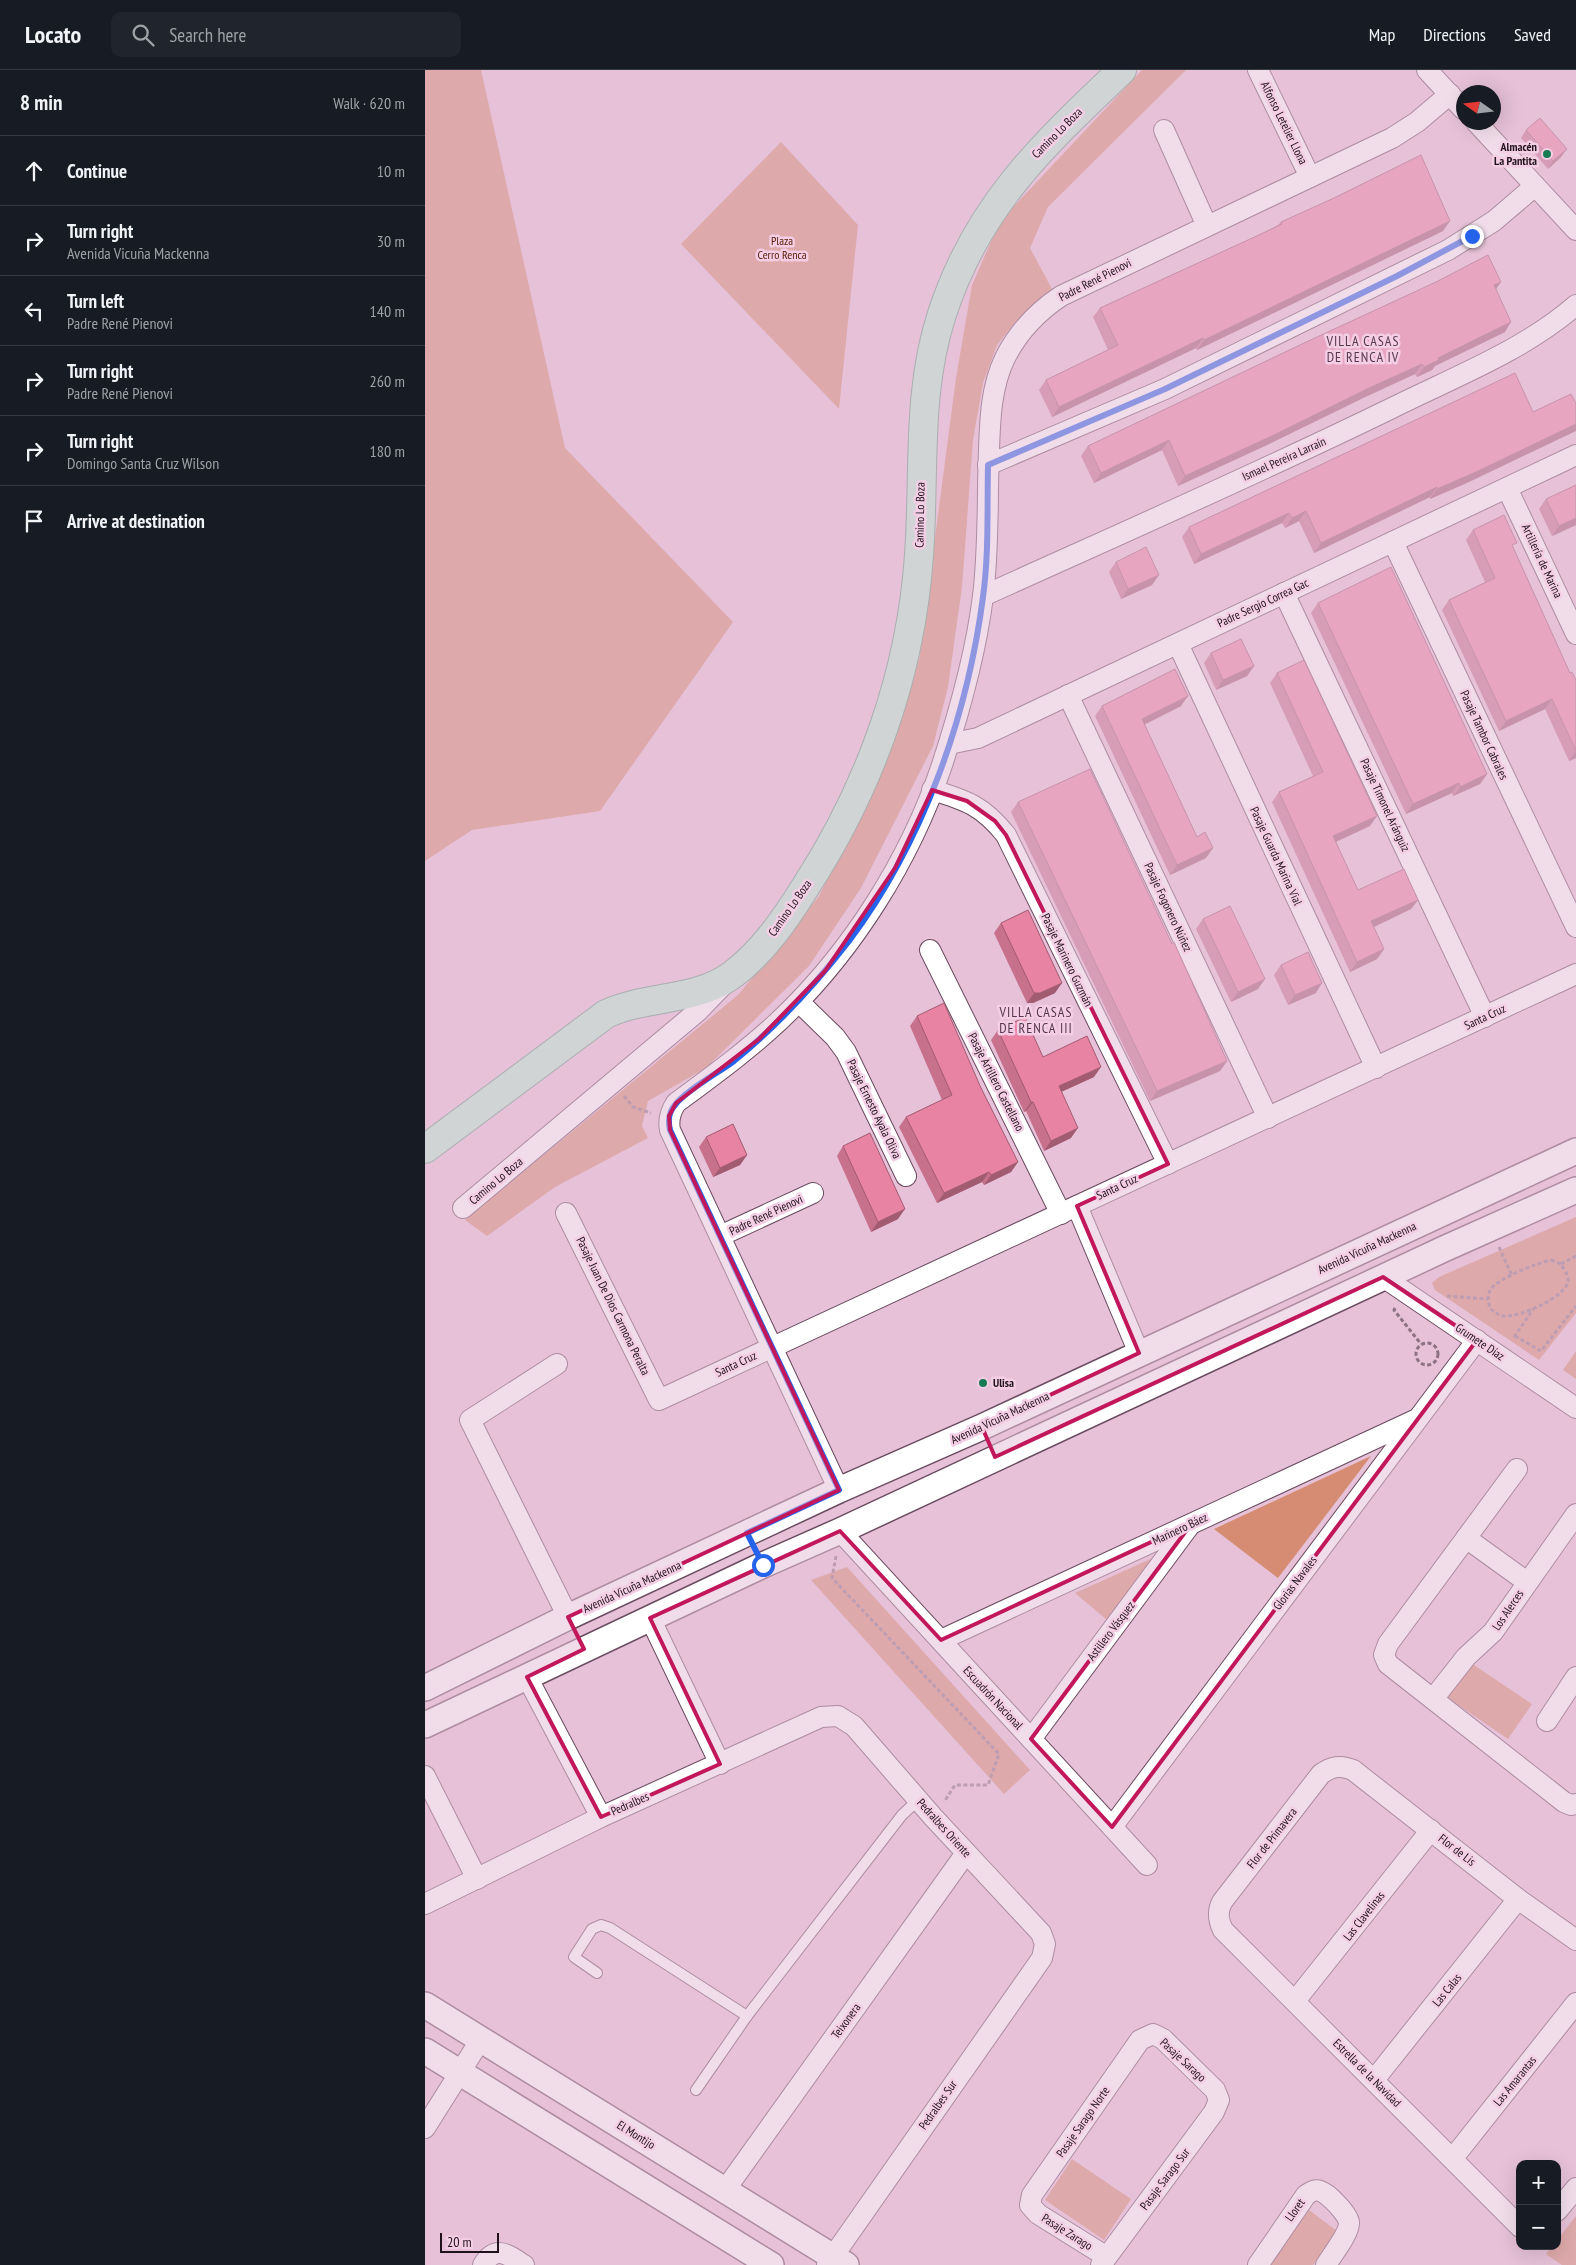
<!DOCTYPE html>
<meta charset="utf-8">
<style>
:root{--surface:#171b24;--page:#20242c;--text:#f1f3f6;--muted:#9ea1a6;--line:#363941}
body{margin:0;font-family:"PT Sans Narrow",sans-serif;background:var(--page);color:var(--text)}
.controls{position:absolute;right:15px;bottom:15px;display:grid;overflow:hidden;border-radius:10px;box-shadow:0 5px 20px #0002}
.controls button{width:45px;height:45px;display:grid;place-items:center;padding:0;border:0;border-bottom:1px solid var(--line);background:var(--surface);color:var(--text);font:25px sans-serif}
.compass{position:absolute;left:1031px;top:15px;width:45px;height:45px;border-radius:50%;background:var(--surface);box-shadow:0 5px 20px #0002;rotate:284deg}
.scale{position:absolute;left:15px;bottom:12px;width:59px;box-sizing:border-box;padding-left:5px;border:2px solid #20131b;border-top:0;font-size:14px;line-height:18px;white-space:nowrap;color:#20131b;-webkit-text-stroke:4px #f3cee5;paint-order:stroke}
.stop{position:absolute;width:15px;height:15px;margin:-11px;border:4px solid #2563eb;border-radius:50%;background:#fff}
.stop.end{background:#2563eb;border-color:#fff;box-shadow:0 1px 5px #0008}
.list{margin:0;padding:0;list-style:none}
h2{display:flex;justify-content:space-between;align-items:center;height:65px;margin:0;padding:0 20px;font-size:21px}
h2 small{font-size:16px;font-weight:400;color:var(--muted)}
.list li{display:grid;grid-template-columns:32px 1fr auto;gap:15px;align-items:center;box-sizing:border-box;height:70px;padding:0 20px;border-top:1px solid var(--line)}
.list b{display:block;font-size:19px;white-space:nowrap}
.list p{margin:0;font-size:16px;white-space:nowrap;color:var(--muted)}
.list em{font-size:16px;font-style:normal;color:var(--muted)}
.icon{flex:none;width:28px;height:28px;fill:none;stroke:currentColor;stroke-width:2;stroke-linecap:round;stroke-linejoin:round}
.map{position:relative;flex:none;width:1151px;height:2195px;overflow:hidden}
header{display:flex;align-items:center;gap:30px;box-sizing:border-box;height:70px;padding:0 25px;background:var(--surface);border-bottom:1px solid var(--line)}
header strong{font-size:24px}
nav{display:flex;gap:28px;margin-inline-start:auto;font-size:18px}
.search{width:350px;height:45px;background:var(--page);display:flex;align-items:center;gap:12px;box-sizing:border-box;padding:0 18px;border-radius:10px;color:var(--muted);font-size:19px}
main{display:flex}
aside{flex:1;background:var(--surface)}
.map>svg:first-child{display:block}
.green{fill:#d58c72}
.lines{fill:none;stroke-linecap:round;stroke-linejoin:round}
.service-casing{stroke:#6a4b5f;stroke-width:12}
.minor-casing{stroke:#6a4b5f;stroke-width:22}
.tertiary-casing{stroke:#6a4b5f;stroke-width:28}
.primary-casing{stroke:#61977c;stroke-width:30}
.path{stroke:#8c7282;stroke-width:3;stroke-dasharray:4 2.5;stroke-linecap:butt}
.service{stroke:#fff;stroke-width:10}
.minor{stroke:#fff;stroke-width:20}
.tertiary{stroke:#fff;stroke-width:25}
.primary{stroke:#b5ebd0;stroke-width:28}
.wall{fill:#c8718c}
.shaded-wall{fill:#a25c72}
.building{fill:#e883a3;stroke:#a25c72}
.route{stroke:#2563eb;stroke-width:6}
.marked{fill:none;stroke:#c2185b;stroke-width:4;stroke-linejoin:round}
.poi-dot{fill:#177b53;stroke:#f3cee5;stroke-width:2}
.labels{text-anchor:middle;stroke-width:5;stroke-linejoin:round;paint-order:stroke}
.street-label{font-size:12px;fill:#20131b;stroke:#f3cee5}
.poi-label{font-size:12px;font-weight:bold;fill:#20131b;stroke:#f3cee5;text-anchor:end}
.park-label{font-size:12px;fill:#571b02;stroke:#f3cee5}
.neighbourhood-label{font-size:14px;letter-spacing:1px;fill:#56384c;stroke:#f3cee5}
</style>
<header>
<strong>Locato</strong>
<div class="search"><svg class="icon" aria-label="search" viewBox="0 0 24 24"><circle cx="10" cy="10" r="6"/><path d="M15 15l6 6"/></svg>Search here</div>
<nav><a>Map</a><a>Directions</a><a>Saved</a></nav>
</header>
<main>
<aside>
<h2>8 min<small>Walk · 620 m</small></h2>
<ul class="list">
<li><svg class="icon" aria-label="ahead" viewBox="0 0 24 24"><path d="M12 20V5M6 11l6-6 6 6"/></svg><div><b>Continue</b></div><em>10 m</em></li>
<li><svg class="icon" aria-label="right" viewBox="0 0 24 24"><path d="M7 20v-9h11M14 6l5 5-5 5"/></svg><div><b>Turn right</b><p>Avenida Vicuña Mackenna</p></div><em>30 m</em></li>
<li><svg class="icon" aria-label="left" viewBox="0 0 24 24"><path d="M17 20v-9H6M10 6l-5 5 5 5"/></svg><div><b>Turn left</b><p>Padre René Pienovi</p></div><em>140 m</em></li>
<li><svg class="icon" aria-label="right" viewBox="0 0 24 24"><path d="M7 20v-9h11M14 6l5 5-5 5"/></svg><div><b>Turn right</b><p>Padre René Pienovi</p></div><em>260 m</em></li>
<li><svg class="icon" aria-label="right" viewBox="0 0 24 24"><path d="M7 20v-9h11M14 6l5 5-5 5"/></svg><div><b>Turn right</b><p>Domingo Santa Cruz Wilson</p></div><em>180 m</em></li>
<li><svg class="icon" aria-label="arrive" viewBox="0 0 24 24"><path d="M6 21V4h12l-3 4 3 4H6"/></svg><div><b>Arrive at destination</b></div></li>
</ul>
</aside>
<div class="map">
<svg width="1151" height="2195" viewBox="0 0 1151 2195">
<rect width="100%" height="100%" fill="#e6c1d8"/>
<g class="green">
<polygon points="0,0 56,0 140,378 308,552 175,741 47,760 0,791"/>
<polygon points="717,0 761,0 623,137 605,178 627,219 593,249 572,275 558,313 548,370 537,517 523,617 508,676 436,818 384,896 281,998 223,1031 217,1056 223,1068 130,1117 62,1166 40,1150 313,925 394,826 455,702 494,590 531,308 547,215 575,151"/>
<polygon points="356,72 433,155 414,339 256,174"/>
<polygon points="1151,1147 1151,1243 1114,1290 1010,1220 1007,1213 1014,1207"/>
<polygon points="1151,1281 1151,1309 1138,1300"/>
<polygon points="946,1386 853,1508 789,1459"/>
<polygon points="739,1483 682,1550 650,1523"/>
<polygon points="422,1497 605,1700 579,1724 386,1510"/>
<polygon points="1046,1593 1107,1634 1083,1669 1023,1628"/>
<polygon points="647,2089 706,2129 679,2170 620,2130"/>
<polygon points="884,2140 912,2161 888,2195 845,2195"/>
<polygon points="1151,2146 1151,2195 1137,2195 1121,2184 1127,2176 1132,2176 1132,2170"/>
</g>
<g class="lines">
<defs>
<g id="service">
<polyline points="172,1903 149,1887 167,1859 176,1855 185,1858 322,1946"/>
<polyline points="271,2020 322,1946 477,1745 493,1730"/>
</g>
<g id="minor">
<polyline points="833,0 885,107"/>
<polyline points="1002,0 1038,39"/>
<polyline points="1051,52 1151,160"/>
<polyline points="739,60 782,156"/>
<polyline points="563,395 740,319 1023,180 1069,151 1110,116"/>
<polyline points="1082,418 1151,564"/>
<polyline points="968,472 1151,857"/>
<polyline points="859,523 1060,947"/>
<path d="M558,526c137,-62 274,-122 409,-188 62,-31 131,-57 184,-103"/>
<polyline points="753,574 951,998"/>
<polyline points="643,625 843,1048"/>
<polyline points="524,674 553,668 1151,385"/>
<path d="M507,720c34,10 51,16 74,45l162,329"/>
<polyline points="505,880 636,1144"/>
<polyline points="374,932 410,967 421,982 481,1106"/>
<polyline points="652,1136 714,1283"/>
<polyline points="38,1138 273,941 300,913"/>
<polyline points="141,1143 234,1330 1151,904"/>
<polyline points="295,1166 388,1123"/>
<polyline points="958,1207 1151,1338"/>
<polyline points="132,1294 45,1350 143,1547"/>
<polyline points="1092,1399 963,1574 959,1585 963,1594 1139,1732 1146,1735 1151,1734"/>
<path d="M414,1420l-169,-360c-2,-10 0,-18 6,-27 35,-26 71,-52 103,-82 73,-69 131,-161 163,-256 18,-55 34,-112 41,-169 6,-48 4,-97 6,-146 1,-31 2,-63 16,-92 13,-26 32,-46 56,-62l331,-158 25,-16 33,-28"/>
<polyline points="415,1461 722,1795"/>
<polyline points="1041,1468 1102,1512"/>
<polyline points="225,1548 295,1694"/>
<polyline points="516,1570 992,1349"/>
<polyline points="102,1607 176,1747"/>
<polyline points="1008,1629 1041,1587 1068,1562 1151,1444"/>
<polyline points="1122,1651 1151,1607"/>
<polyline points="606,1669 765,1455"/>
<polyline points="0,1706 52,1809"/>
<polyline points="687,1757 1052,1270"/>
<polyline points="0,1834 176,1747 396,1647 413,1646 429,1656 508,1747 616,1863 620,1874 617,1888 402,2195"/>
<polyline points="870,1931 1006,1760"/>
<polyline points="949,2010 1093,1829"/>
<polyline points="0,2058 56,1969"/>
<polyline points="1028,2088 1151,1933"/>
<polyline points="300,2120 541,1783"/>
<polyline points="1132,2141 1151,2118"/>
<path d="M1095,2157l-297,-297c-5,-10 -6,-18 -1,-28l99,-128c11,-8 20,-9 32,-4l165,129 58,41"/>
<path d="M58,2195c13,-21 25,-10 41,0"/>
<polyline points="676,2195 789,2042 794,2030 790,2020 738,1969 728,1964 715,1970 607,2125 605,2135 613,2144 682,2187"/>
<path d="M833,2195l48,-70c5,-3 8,-6 14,-4 8,2 29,24 29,32 0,11 -17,32 -23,42"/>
</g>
<g id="tertiary">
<polyline points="0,1618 143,1547 414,1420 557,1357 1151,1081"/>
<polyline points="0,1655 338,1495 415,1461 1021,1178 1151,1120"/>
<polyline points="0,1935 421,2195"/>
<polyline points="0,1981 346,2195"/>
</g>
<path id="primary" d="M0,1079l181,-135c41,-19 89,-12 126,-39 31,-23 54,-57 74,-89 64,-99 105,-212 113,-331 6,-81 -3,-162 23,-241 35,-108 101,-169 180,-244"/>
</defs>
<use href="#service" class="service-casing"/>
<use href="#minor" class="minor-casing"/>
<use href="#tertiary" class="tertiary-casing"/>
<use href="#primary" class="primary-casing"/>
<g class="path">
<polyline points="199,1026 208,1037 226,1043"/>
<polyline points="1074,1177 1087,1206"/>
<path d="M1126,1190l10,4c2,4 7,10 7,15 2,17 -50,39 -64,37 -6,-1 -10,-4 -14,-8 -2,-7 -3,-13 1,-19 6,-10 48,-27 60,-29z"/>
<polyline points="1136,1194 1151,1186"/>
<polyline points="1022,1226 1063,1229"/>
<polyline points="970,1238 969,1240 996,1274"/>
<polyline points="1090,1266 1116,1281 1151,1236"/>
<polyline points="1089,1267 1109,1238"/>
<circle cx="1002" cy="1284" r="11"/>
<polyline points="411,1486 407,1508 574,1684 563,1715 530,1715 519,1732"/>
</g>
<use href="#service" class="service"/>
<use href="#minor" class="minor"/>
<use href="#tertiary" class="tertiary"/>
<use href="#primary" class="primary"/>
</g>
<g class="wall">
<polygon points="1101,60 1136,87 1123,99 1096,68"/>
<polygon points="856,152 1018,161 803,265 772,280 771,278 627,347 614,320 621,310 683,280 668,247 675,238 836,164 853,155"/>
<polygon points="1071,219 1080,262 1010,296 1007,300 992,307 990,304 938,328 842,375 753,416 737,380 669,413 656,386 663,376"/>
<polygon points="1044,412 1005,429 1005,427 889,483 874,451 860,458 857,453 769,494 757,467 764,457"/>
<polygon points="1121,429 1151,455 1127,466 1114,439"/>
<polygon points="1048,460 1088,478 1145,603 1151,610 1151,688 1144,691 1120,639 1074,661 1017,540 1024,530 1060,512 1041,470"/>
<polygon points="691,492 727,515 696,529 684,502"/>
<polygon points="893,533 1062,704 1055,714 1028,726 1027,723 981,744 886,543"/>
<polygon points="786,583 829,596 822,606 791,620 779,593"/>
<polygon points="852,603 945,756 911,772 933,820 993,830 986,839 949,857 959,879 952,889 925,902 847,732 854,722 888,706 845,613"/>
<polygon points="677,636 756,636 719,655 781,788 745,805 670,646"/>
<polygon points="593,732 747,874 802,991 795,1001 725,1031 586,742"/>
<polygon points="778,849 833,919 806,932 771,859"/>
<polygon points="576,853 630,923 608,933 602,933 569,863"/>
<polygon points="856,895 891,923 863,935 849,905"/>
<polygon points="492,946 556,1018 593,1092 586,1102 559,1115 557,1112 512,1133 474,1057 481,1047 517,1030 485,956"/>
<polygon points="573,960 618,987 669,1007 636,1022 646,1068 619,1081 601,1041 599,1042 566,970"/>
<polygon points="281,1067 322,1085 315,1095 288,1107 274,1077"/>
<polygon points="418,1076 473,1149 446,1162 412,1086"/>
</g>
<g class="shaded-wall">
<polygon points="1142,79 1136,87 1123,99 1128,91"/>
<polygon points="1025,151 1018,161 772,280 779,270"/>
<polygon points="1076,212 1069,222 1069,215"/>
<polygon points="1086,252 1080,262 1010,296 1007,300 992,307 999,297 1013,288"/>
<polygon points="778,268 771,278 627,347 634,337"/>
<polygon points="997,294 990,304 938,328 842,375 753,416 760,406 944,318"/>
<polygon points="1151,354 1151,361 1044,412 1005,429 1012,419"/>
<polygon points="744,370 737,380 669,413 676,403"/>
<polygon points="1012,417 1005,427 889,483 896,473"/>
<polygon points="881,441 874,451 860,458 867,448"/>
<polygon points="864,443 857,453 769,494 776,484"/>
<polygon points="1151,448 1151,455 1127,466 1134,456"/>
<polygon points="734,505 727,515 696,529 703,519"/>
<polygon points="829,596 822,606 791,620 798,610"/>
<polygon points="763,626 756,636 710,659 717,649"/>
<polygon points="1127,629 1120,639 1074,661 1081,651"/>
<polygon points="1151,681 1151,688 1144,691"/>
<polygon points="1062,704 1055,714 1028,726 1035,717"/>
<polygon points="1034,713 1027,723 981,744 988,734"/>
<polygon points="952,746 945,756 901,776 908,766"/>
<polygon points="788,778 781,788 745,805 752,795"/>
<polygon points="993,830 986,839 940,861 946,851"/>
<polygon points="959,879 952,889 925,902 932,892"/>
<polygon points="840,909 833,919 806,932 813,922"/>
<polygon points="637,913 630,923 608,933 602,933 609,923"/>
<polygon points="897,913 891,923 863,935 870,925"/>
<polygon points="802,991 795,1001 725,1031 732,1021"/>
<polygon points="676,997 669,1007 627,1026 634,1016"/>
<polygon points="606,1032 608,1032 601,1041 599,1042"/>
<polygon points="653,1058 646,1068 619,1081 626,1071"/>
<polygon points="322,1085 315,1095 288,1107 295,1098"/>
<polygon points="593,1092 586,1102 559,1115 566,1105"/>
<polygon points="564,1102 557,1112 512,1133 519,1123"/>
<polygon points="480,1139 473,1149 446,1162 453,1152"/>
</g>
<g class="building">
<polygon points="1115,48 1142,79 1128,91 1101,60"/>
<polygon points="996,85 1025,151 810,255 779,270 778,268 634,337 621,310 693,275 675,238 836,164 857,154 856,152 909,128"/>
<polygon points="1063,185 1076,212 1069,215 1086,252 1013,288 1014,290 999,297 997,294 944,318 849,365 760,406 744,370 676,403 663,376 879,273 1011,212"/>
<polygon points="1090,303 1108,342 1146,324 1151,333 1151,354 1051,402 1012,419 1012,417 896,473 881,441 867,448 864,443 776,484 764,457"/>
<polygon points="1151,415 1151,448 1134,456 1121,429"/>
<polygon points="1079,445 1092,473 1087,475 1145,603 1147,602 1151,610 1151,681 1127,629 1081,651 1024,530 1070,508 1048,460"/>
<polygon points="721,477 734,505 703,519 691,492"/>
<polygon points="966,497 1062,704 1035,717 1034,713 988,734 893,533"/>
<polygon points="816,569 829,596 798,610 786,583"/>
<polygon points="879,590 952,746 908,766 933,820 979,799 993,830 946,851 959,879 932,892 854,722 898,702 852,603"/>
<polygon points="750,599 763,626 717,649 772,767 780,762 788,778 752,795 677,636"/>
<polygon points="665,699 747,874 749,872 802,991 732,1021 593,732"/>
<polygon points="805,836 840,909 813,922 778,849"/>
<polygon points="603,840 637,913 615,923 609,923 576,853"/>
<polygon points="883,882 897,913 870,925 856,895"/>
<polygon points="519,933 556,1018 593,1092 566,1105 564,1102 519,1123 481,1047 527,1025 492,946"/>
<polygon points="600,947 618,987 662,966 676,997 634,1016 653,1058 626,1071 608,1032 606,1032 573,960"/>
<polygon points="308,1054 322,1085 295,1098 281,1067"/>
<polygon points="445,1063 480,1139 453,1152 418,1076"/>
</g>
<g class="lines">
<path class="route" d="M338,1495l-16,-32 92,-43 -169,-360c-2,-9 -2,-17 5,-25 10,-14 43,-32 59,-44 43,-35 81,-76 115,-120 74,-99 118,-222 134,-344 6,-43 4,-88 5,-132l177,-76 232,-113 75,-40"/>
</g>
<path d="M0 0H1151V2195H0ZM507,720l35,11 28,20 11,14 162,329 -91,42 62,147 -157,74 13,30 388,-180 94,63 -365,487 -81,-88 161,-216 -251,117 -101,-109 -190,87 70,146 -119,53 -74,-140 57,-28 -16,-32 271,-127 -169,-360 -1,-14 7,-13 83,-64 66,-68 70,-103z" fill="#e6c1d8" fill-opacity=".55" fill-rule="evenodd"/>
<path class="marked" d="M507,720l35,11 28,20 11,14 162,329 -91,42 62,147 -157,74 13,30 388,-180 94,63 -365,487 -81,-88 161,-216 -251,117 -101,-109 -190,87 70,146 -119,53 -74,-140 57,-28 -16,-32 271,-127 -169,-360 -1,-14 7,-13 83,-64 66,-68 70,-103z"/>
<g class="poi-dot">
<circle cx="1122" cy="84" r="5"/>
<circle cx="558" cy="1313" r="5"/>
</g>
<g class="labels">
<g class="street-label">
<text transform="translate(859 53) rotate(64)" y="4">Alfonso Letelier Llona</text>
<text transform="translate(632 63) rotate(-45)" y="4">Camino Lo Boza</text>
<text transform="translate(670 210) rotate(-27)" y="4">Padre René Pienovi</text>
<text transform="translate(859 389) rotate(-24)" y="4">Ismael Pereira Larraín</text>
<text transform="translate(495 445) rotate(-89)" y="4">Camino Lo Boza</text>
<text transform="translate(1117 491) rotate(65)" y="4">Artillería de Marina</text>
<text transform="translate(838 533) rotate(-25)" y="4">Padre Sergio Correa Gac</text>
<text transform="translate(1059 665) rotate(65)" y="4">Pasaje Tambor Cabrales</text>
<text transform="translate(960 735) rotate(65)" y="4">Pasaje Timonel Aránguiz</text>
<text transform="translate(851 786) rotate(65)" y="4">Pasaje Guarda Marina Vial</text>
<text transform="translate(743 837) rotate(65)" y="4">Pasaje Fogonero Núñez</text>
<text transform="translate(365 838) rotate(-55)" y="4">Camino Lo Boza</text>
<text transform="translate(642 890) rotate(64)" y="4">Pasaje Marinero Guzmán</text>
<text transform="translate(1060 947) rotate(-25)" y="4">Santa Cruz</text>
<text transform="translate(571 1012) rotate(63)" y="4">Pasaje Artillero Castellano</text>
<text transform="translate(449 1039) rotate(64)" y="4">Pasaje Ernesto Ayala Oliva</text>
<text transform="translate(71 1111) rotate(-40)" y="4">Camino Lo Boza</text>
<text transform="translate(692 1117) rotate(-25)" y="4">Santa Cruz</text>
<text transform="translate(341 1145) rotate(-25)" y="4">Padre René Pienovi</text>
<text transform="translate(942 1178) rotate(-25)" y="4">Avenida Vicuña Mackenna</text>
<text transform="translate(188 1236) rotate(64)" y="4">Pasaje Juan De Dios Carmona Peralta</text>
<text transform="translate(1055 1272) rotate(34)" y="4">Grumete Díaz</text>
<text transform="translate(311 1294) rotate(-25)" y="4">Santa Cruz</text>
<text transform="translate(575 1348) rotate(-25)" y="4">Avenida Vicuña Mackenna</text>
<text transform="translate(755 1459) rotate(-25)" y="4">Marinero Báez</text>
<text transform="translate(870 1513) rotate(-53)" y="4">Glorias Navales</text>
<text transform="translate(207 1517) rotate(-25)" y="4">Avenida Vicuña Mackenna</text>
<text transform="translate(1083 1540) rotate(-56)" y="4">Los Alerces</text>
<text transform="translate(686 1561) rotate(-53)" y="4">Astillero Vásquez</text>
<text transform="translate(568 1628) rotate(47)" y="4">Escuadrón Nacional</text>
<text transform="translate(205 1734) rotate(-24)" y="4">Pedralbes</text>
<text transform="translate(519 1758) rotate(48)" y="4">Pedralbes Oriente</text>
<text transform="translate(847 1768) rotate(-52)" y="4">Flor de Primavera</text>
<text transform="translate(1032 1780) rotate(38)" y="4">Flor de Lis</text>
<text transform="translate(939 1846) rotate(-52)" y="4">Las Clavelinas</text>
<text transform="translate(1022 1920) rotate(-51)" y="4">Las Calas</text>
<text transform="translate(421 1951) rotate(-54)" y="4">Teixonera</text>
<text transform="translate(758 1990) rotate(43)" y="4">Pasaje Sarago</text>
<text transform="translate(942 2003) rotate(45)" y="4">Estrella de la Navidad</text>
<text transform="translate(1090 2011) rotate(-51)" y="4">Las Amarantas</text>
<text transform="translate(513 2035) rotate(-55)" y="4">Pedralbes Sur</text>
<text transform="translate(658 2052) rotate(-55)" y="4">Pasaje Sarago Norte</text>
<text transform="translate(211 2065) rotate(32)" y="4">El Montijo</text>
<text transform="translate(740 2109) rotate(-53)" y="4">Pasaje Sarago Sur</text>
<text transform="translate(870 2140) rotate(-55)" y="4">Lloret</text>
<text transform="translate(642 2162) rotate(32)" y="4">Pasaje Zarago</text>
</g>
<g class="poi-label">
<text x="1112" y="81">Almacén<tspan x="1112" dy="14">La Pantita</tspan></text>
<text x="568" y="1317" text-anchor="start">Ulisa</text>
</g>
<g class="park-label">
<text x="357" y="175">Plaza<tspan x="357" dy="14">Cerro Renca</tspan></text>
</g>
<g class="neighbourhood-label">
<text x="938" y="276">VILLA CASAS<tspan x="938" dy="16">DE RENCA IV</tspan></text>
<text x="611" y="947">VILLA CASAS<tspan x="611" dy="16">DE RENCA III</tspan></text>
</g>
</g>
</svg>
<div class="controls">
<button>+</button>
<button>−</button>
</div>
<svg class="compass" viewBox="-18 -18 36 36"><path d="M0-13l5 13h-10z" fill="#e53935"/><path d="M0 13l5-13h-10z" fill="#9ea1a6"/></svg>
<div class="scale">20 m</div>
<div class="stop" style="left:338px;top:1495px"></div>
<div class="stop end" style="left:1047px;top:166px"></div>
</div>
</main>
